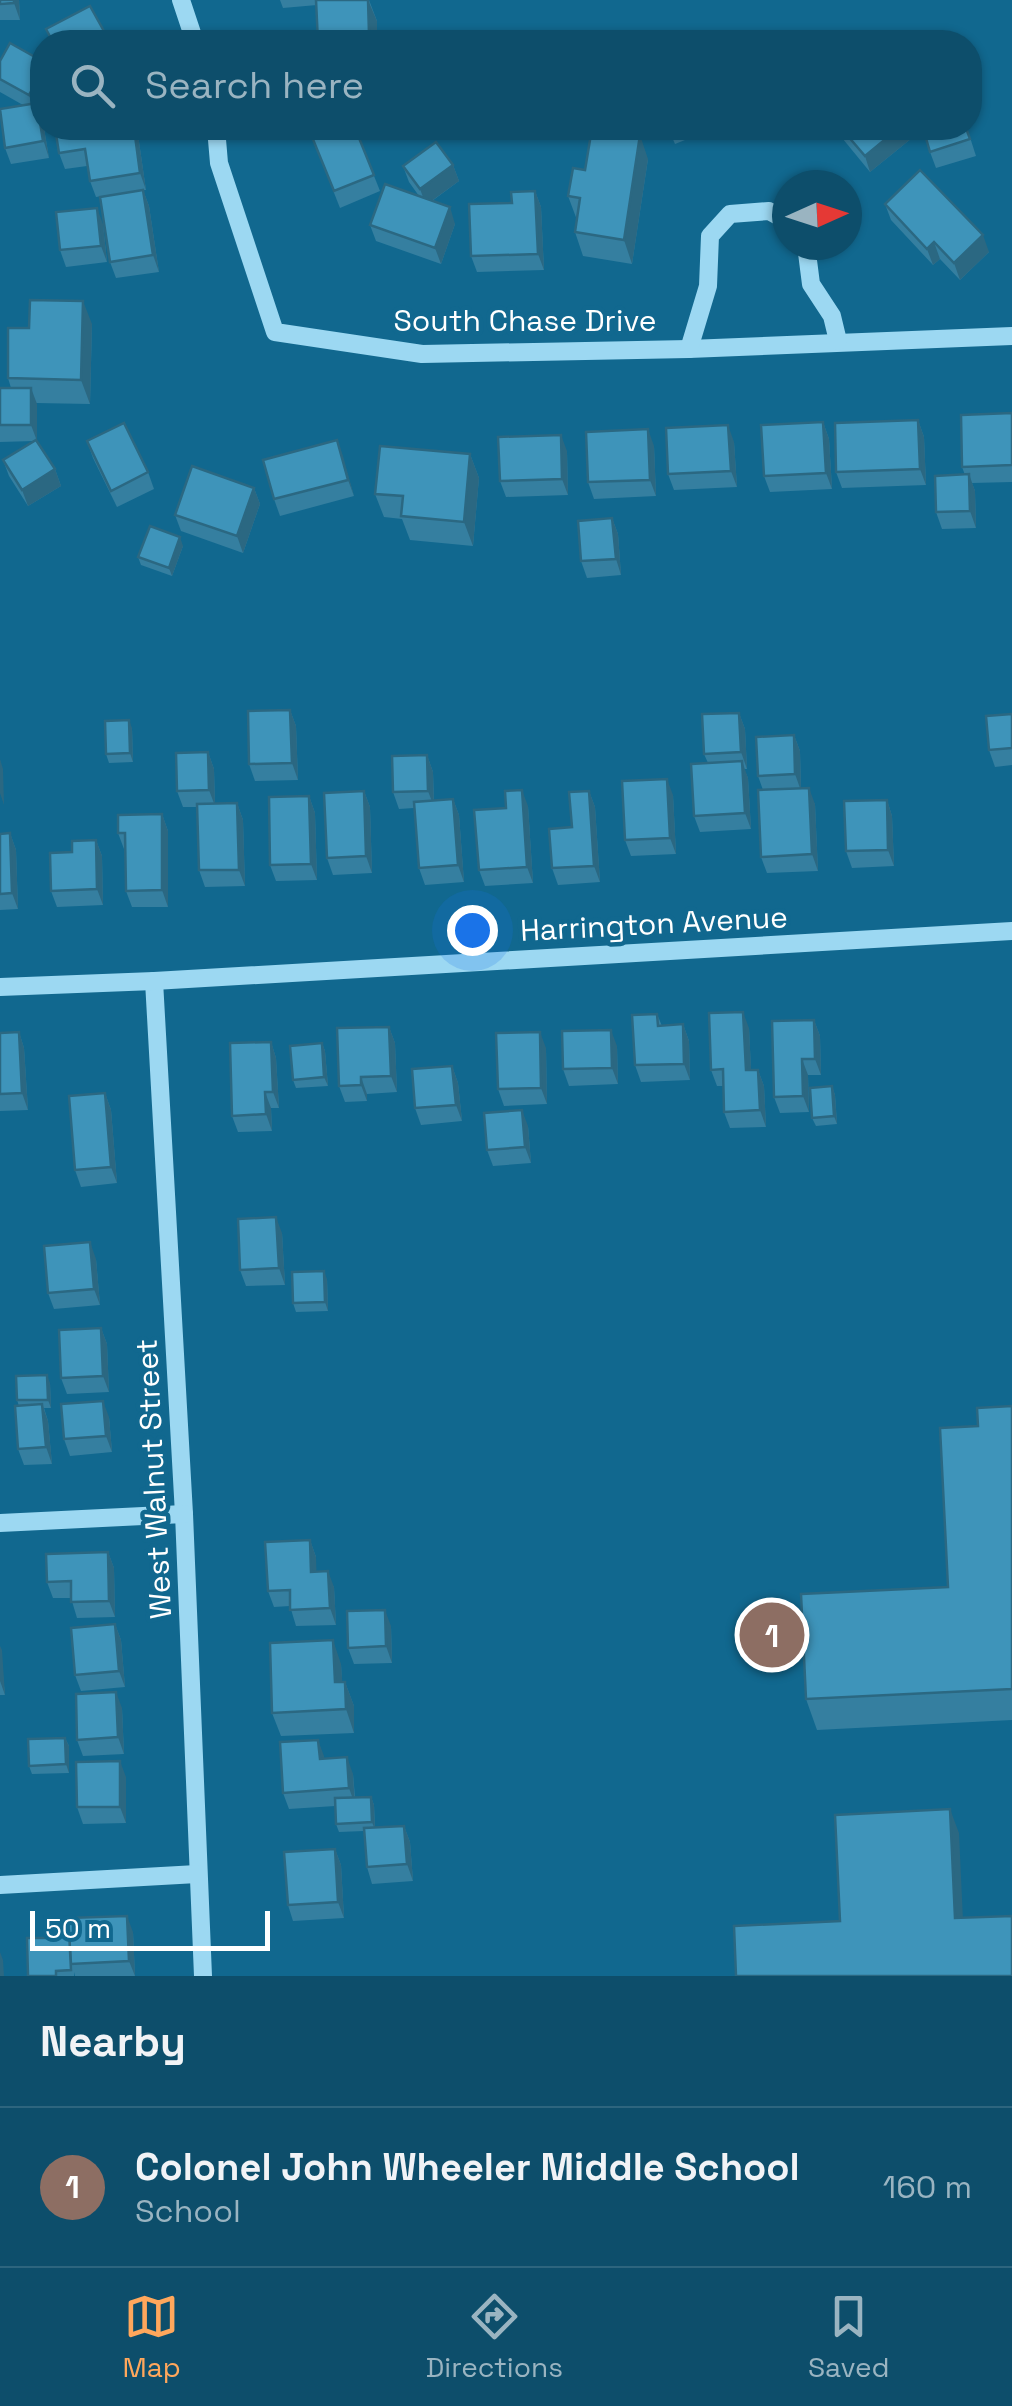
<!DOCTYPE html>
<style>
:root{--surface:#0d4e6b;--page:#165571;--text:#f1f3f6;--muted:#9ab4c1;--line:#2d657e;--accent:#ffa75c}
body{margin:0;font-family:"Space Grotesk",sans-serif;background:var(--page);color:var(--text)}
.compass{position:absolute;left:772px;top:170px;width:90px;height:90px;border-radius:50%;background:var(--surface);box-shadow:0 2px 8px #0004;rotate:87deg}
.scale{position:absolute;left:30px;bottom:25px;width:240px;box-sizing:border-box;padding-left:10px;border:5px solid #fff;border-top:0;font-size:28px;line-height:35px;white-space:nowrap;color:#fff;-webkit-text-stroke:8px #11688f;paint-order:stroke}
.you{position:absolute;left:472px;top:930px;width:35px;height:35px;margin:-25px;border:8px solid #fff;border-radius:50%;background:#1a73e8;box-shadow:0 0 0 15px #1a73e833}
.badge{display:grid;place-items:center;width:65px;height:65px;border-radius:50%;background:var(--accent);color:#fff;font-size:32px;font-weight:700}
.pin{position:absolute;translate:-50% -50%;border:5px solid #fff;box-shadow:0 2px 10px #0006}
.list{margin:0;padding:0;list-style:none}
h2{display:flex;justify-content:space-between;align-items:center;height:130px;margin:0;padding:0 40px;font-size:42px}
h2 small{font-size:32px;font-weight:400;color:var(--muted)}
.list li{display:grid;grid-template-columns:65px 1fr auto;gap:30px;align-items:center;box-sizing:border-box;height:160px;padding:0 40px;border-top:2px solid var(--line)}
.list b{display:block;font-size:38px;white-space:nowrap}
.list p{margin:0;font-size:32px;white-space:nowrap;color:var(--muted)}
.list em{font-size:32px;font-style:normal;color:var(--muted)}
.icon{flex:none;width:55px;height:55px;fill:none;stroke:currentColor;stroke-width:2;stroke-linecap:round;stroke-linejoin:round}
.map{position:relative;flex:none;width:1012px;height:1976px;overflow:hidden}
.search{position:absolute;background:var(--surface);box-shadow:0 2px 8px #0004;left:30px;right:30px;top:30px;height:110px;display:flex;align-items:center;gap:25px;box-sizing:border-box;padding:0 35px;border-radius:40px;color:var(--muted);font-size:38px}
.sheet{height:290px;background:var(--surface)}
nav{display:flex;justify-content:space-around;align-items:center;box-sizing:border-box;height:140px;border-top:2px solid var(--line);background:var(--surface);font-size:28px;color:var(--muted)}
nav a{display:grid;justify-items:center;gap:5px}
nav .on{color:var(--accent)}
.map>svg:first-child{display:block}
.lines{fill:none;stroke-linecap:round;stroke-linejoin:round}
.minor{stroke:#9cd8f2;stroke-width:18}
.wall{fill:#357fa0}
.shaded-wall{fill:#2b6882}
.building{fill:#3e94ba;stroke:#2b6882;stroke-width:2.5}
.labels{text-anchor:middle;stroke-width:9;stroke-linejoin:round;paint-order:stroke}
.street-label{font-size:30px;fill:#fff;stroke:#11688f}
</style>
<div class="map">
<svg width="1012" height="1976" viewBox="0 0 1012 1976">
<rect width="100%" height="100%" fill="#11688f"/>
<g class="lines">
<g class="minor">
<polyline points="181,0 195,42"/>
<polyline points="216,128 219,163 275,332 422,354 689,349 1012,336"/>
<polyline points="806,245 811,284 832,316 838,341"/>
<polyline points="689,349 708,286 710,236 730,214 769,211 787,221"/>
<polyline points="154,981 184,1514 203,1976"/>
<polyline points="0,987 154,981 1012,931"/>
<polyline points="0,1523 184,1514"/>
<polyline points="0,1885 197,1874"/>
</g>
</g>
<g class="wall">
<polygon points="0,0 19,0 20,20 0,20"/>
<polygon points="280,0 369,0 377,21 377,34 385,42 317,5 283,8"/>
<polygon points="0,61 38,106 42,128 44,128 49,158 11,164 5,148 23,105 0,92"/>
<polygon points="55,128 137,128 146,190 143,190 149,206 159,272 116,278 110,262 123,193 96,197 90,181 87,166 65,169 59,153"/>
<polygon points="355,128 380,191 340,208 310,132"/>
<polygon points="668,128 715,128 675,144"/>
<polygon points="836,128 908,128 912,138 870,172 838,133"/>
<polygon points="967,128 976,156 936,168 930,152"/>
<polygon points="648,159 632,264 583,256 575,232 577,220 568,196 585,170"/>
<polygon points="453,165 459,181 432,201 455,224 441,264 376,241 370,225 419,196 409,182 403,166"/>
<polygon points="535,191 541,207 544,270 477,272 471,256 512,203"/>
<polygon points="885,204 989,252 960,280 940,259 933,265 891,220"/>
<polygon points="103,224 107,262 66,267 60,250"/>
<polygon points="92,324 90,404 36,403 37,441 55,469 61,486 28,506 9,476 3,460 34,441 0,442 0,388 11,388 8,378 29,328"/>
<polygon points="1012,413 1012,482 972,483 975,491 976,528 942,529 936,512 965,475 962,467"/>
<polygon points="918,420 924,437 926,485 842,488 836,472"/>
<polygon points="823,422 829,439 832,489 770,492 764,476"/>
<polygon points="337,440 354,496 280,516 274,499"/>
<polygon points="87,441 148,472 154,489 117,507 93,458"/>
<polygon points="734,442 737,487 674,490 668,474"/>
<polygon points="654,446 656,496 594,499 588,482"/>
<polygon points="567,451 568,495 506,497 500,481"/>
<polygon points="470,454 479,478 473,546 410,540 402,519 384,517 375,494"/>
<polygon points="254,488 260,504 243,553 181,531 175,515"/>
<polygon points="612,518 618,534 621,575 587,578 581,561"/>
<polygon points="183,546 172,576 141,565 138,557"/>
<polygon points="290,710 296,726 298,780 255,781 249,764"/>
<polygon points="739,713 745,729 747,769 744,769 748,778 751,829 700,832 694,816 708,763 704,754"/>
<polygon points="1012,714 1012,765 995,767 989,750"/>
<polygon points="132,728 133,762 109,763 106,754"/>
<polygon points="794,735 800,751 801,788 815,804 818,871 767,873 761,857 763,790 758,776"/>
<polygon points="208,752 214,769 215,804 237,803 243,820 245,886 205,887 199,870 197,807 183,807 177,791"/>
<polygon points="427,755 433,772 434,800 453,799 459,815 464,882 425,885 419,868 414,808 399,809 393,792"/>
<polygon points="364,791 370,807 372,873 333,875 327,858"/>
<polygon points="589,791 595,807 600,882 558,885 552,868"/>
<polygon points="673,795 676,854 631,856 625,840"/>
<polygon points="309,796 315,813 317,880 276,881 270,865"/>
<polygon points="887,800 892,816 894,866 852,868 846,851"/>
<polygon points="528,806 533,883 485,886 479,870 506,808"/>
<polygon points="162,814 168,831 168,907 132,907 126,891 126,849 124,849 118,833"/>
<polygon points="10,833 16,850 18,909 0,910 0,834"/>
<polygon points="96,840 102,856 103,905 57,907 51,891"/>
<polygon points="657,1014 662,1026 683,1024 689,1041 690,1080 641,1082 635,1065"/>
<polygon points="814,1020 820,1036 821,1075 808,1075 809,1112 780,1113 774,1097"/>
<polygon points="389,1027 395,1043 397,1092 367,1094 367,1101 345,1102 339,1086"/>
<polygon points="749,1028 751,1070 758,1070 764,1086 766,1127 730,1128 724,1112 723,1086 717,1086 711,1070"/>
<polygon points="19,1032 24,1048 28,1110 0,1111 0,1033"/>
<polygon points="271,1042 276,1058 279,1108 271,1108 272,1131 238,1132 232,1116"/>
<polygon points="322,1043 325,1051 328,1086 296,1088 293,1080"/>
<polygon points="617,1046 618,1084 569,1086 563,1069"/>
<polygon points="546,1048 547,1104 504,1106 498,1089"/>
<polygon points="452,1066 458,1083 462,1121 421,1125 415,1108"/>
<polygon points="832,1086 835,1095 837,1124 816,1126 812,1118"/>
<polygon points="105,1093 111,1110 117,1183 81,1187 75,1170"/>
<polygon points="528,1126 531,1163 493,1166 487,1150"/>
<polygon points="282,1233 285,1285 246,1286 240,1270"/>
<polygon points="96,1259 100,1305 54,1309 48,1293"/>
<polygon points="327,1279 328,1311 296,1312 293,1303"/>
<polygon points="101,1328 107,1344 109,1392 67,1394 61,1378"/>
<polygon points="50,1383 51,1408 44,1408 48,1421 52,1464 24,1465 18,1449 19,1406 17,1400"/>
<polygon points="1012,1406 1012,1720 817,1730 806,1699 948,1587 978,1426"/>
<polygon points="109,1417 112,1452 70,1456 64,1439"/>
<polygon points="310,1540 316,1557 316,1571 334,1587 336,1625 296,1626 290,1606 274,1607 268,1591"/>
<polygon points="108,1552 114,1568 115,1617 77,1618 71,1598 53,1598 47,1582"/>
<polygon points="115,1624 121,1640 125,1687 81,1691 75,1675"/>
<polygon points="391,1626 392,1663 354,1664 348,1648"/>
<polygon points="0,1646 5,1695 0,1695"/>
<polygon points="341,1664 342,1682 345,1682 354,1706 354,1733 281,1736 272,1713"/>
<polygon points="122,1708 124,1754 83,1756 77,1740"/>
<polygon points="65,1738 69,1746 69,1773 32,1774 29,1766"/>
<polygon points="318,1740 324,1759 353,1774 355,1797 371,1797 374,1805 375,1827 404,1826 410,1842 413,1881 372,1884 367,1867 364,1831 339,1832 336,1824 335,1806 289,1809 283,1793"/>
<polygon points="126,1777 126,1823 83,1824 77,1807"/>
<polygon points="335,1849 341,1865 344,1918 293,1921 288,1905"/>
<polygon points="133,1932 135,1976 75,1976 74,1972 74,1976 28,1976 55,1938"/>
</g>
<g class="shaded-wall">
<polygon points="14,0 19,0 20,20 14,3"/>
<polygon points="368,0 377,21 377,42 369,34"/>
<polygon points="42,71 42,98 38,106 42,118 42,128 44,128 49,158 29,95"/>
<polygon points="134,128 137,128 146,190 140,173"/>
<polygon points="899,128 908,128 912,138 870,172 865,156"/>
<polygon points="640,135 648,159 632,264 624,240"/>
<polygon points="453,165 459,181 426,205 420,189"/>
<polygon points="143,190 149,206 159,272 153,255"/>
<polygon points="535,191 541,207 544,270 538,254"/>
<polygon points="450,207 455,224 441,264 435,248"/>
<polygon points="97,208 103,224 107,262 101,246"/>
<polygon points="983,235 989,252 960,280 954,263"/>
<polygon points="934,242 940,259 933,265 927,249"/>
<polygon points="83,301 92,324 90,404 81,380"/>
<polygon points="31,388 37,404 37,441 31,425"/>
<polygon points="918,420 924,437 926,485 920,469"/>
<polygon points="823,422 829,439 832,489 826,473"/>
<polygon points="728,425 734,442 737,487 731,471"/>
<polygon points="648,429 654,446 656,496 650,480"/>
<polygon points="561,435 567,451 568,495 562,479"/>
<polygon points="337,440 343,456 354,496 348,480"/>
<polygon points="470,454 479,478 473,546 464,522"/>
<polygon points="55,469 61,486 28,506 22,490"/>
<polygon points="969,474 975,491 976,528 970,511"/>
<polygon points="254,488 260,504 243,553 237,536"/>
<polygon points="612,518 618,534 621,575 616,559"/>
<polygon points="180,537 183,546 172,576 169,568"/>
<polygon points="290,710 296,726 298,780 292,763"/>
<polygon points="739,713 745,729 747,769 741,752"/>
<polygon points="129,720 132,728 133,762 130,753"/>
<polygon points="794,735 800,751 801,791 795,774"/>
<polygon points="208,752 214,769 215,806 209,790"/>
<polygon points="427,755 433,772 434,807 428,791"/>
<polygon points="0,759 3,769 4,805 0,793"/>
<polygon points="742,761 748,778 751,829 745,813"/>
<polygon points="667,779 673,795 676,854 670,838"/>
<polygon points="809,788 815,804 818,871 812,854"/>
<polygon points="522,790 528,806 533,883 527,867"/>
<polygon points="364,791 370,807 372,873 366,856"/>
<polygon points="589,791 595,807 600,882 594,866"/>
<polygon points="309,796 315,813 317,880 311,864"/>
<polygon points="453,799 459,815 464,882 458,865"/>
<polygon points="887,800 892,816 894,866 888,850"/>
<polygon points="237,803 243,820 245,886 239,870"/>
<polygon points="162,814 168,831 168,907 162,890"/>
<polygon points="10,833 16,850 18,909 12,893"/>
<polygon points="96,840 102,856 103,905 97,889"/>
<polygon points="743,1012 749,1028 752,1087 746,1070"/>
<polygon points="814,1020 820,1036 821,1075 815,1059"/>
<polygon points="683,1024 689,1041 690,1080 684,1064"/>
<polygon points="389,1027 395,1043 397,1092 391,1076"/>
<polygon points="611,1030 617,1046 618,1084 612,1068"/>
<polygon points="19,1032 24,1048 28,1110 22,1093"/>
<polygon points="540,1032 546,1048 547,1104 541,1088"/>
<polygon points="271,1042 276,1058 279,1108 273,1092"/>
<polygon points="322,1043 325,1051 328,1086 324,1077"/>
<polygon points="802,1059 808,1075 809,1112 803,1096"/>
<polygon points="452,1066 458,1083 462,1121 456,1105"/>
<polygon points="758,1070 764,1086 766,1127 760,1110"/>
<polygon points="361,1077 367,1094 367,1101 361,1085"/>
<polygon points="832,1086 835,1095 837,1124 834,1116"/>
<polygon points="265,1092 271,1108 272,1131 266,1114"/>
<polygon points="105,1093 111,1110 117,1183 111,1167"/>
<polygon points="522,1110 528,1126 531,1163 525,1147"/>
<polygon points="276,1217 282,1233 285,1285 279,1268"/>
<polygon points="90,1242 96,1259 100,1305 94,1289"/>
<polygon points="324,1271 327,1279 328,1311 325,1302"/>
<polygon points="101,1328 107,1344 109,1392 103,1376"/>
<polygon points="47,1375 50,1383 51,1408 48,1400"/>
<polygon points="103,1401 109,1417 112,1452 106,1436"/>
<polygon points="42,1404 48,1421 52,1464 46,1447"/>
<polygon points="310,1540 316,1557 317,1588 311,1572"/>
<polygon points="108,1552 114,1568 115,1617 109,1601"/>
<polygon points="328,1571 334,1587 336,1625 330,1608"/>
<polygon points="385,1610 391,1626 392,1663 386,1646"/>
<polygon points="115,1624 121,1640 125,1687 119,1671"/>
<polygon points="333,1640 341,1664 344,1706 335,1682"/>
<polygon points="0,1646 2,1650 5,1695 0,1681"/>
<polygon points="345,1682 354,1706 354,1733 346,1709"/>
<polygon points="116,1692 122,1708 124,1754 118,1737"/>
<polygon points="65,1738 69,1746 69,1773 66,1764"/>
<polygon points="318,1740 324,1756 326,1775 320,1759"/>
<polygon points="347,1757 353,1774 355,1805 349,1788"/>
<polygon points="120,1761 126,1777 126,1823 120,1807"/>
<polygon points="371,1797 374,1805 375,1830 372,1822"/>
<polygon points="950,1809 959,1833 964,1942 955,1918"/>
<polygon points="404,1826 410,1842 413,1881 407,1864"/>
<polygon points="335,1849 341,1865 344,1918 338,1902"/>
<polygon points="127,1916 133,1932 135,1976 129,1961"/>
<polygon points="0,1952 3,1960 4,1976 0,1976"/>
</g>
<g class="building">
<polygon points="0,0 14,0 14,3 0,4"/>
<polygon points="316,0 368,0 369,34 382,34 382,42 318,42"/>
<polygon points="90,6 110,42 53,42 46,29"/>
<polygon points="10,43 42,61 42,71 29,95 0,79 0,61"/>
<polygon points="37,103 43,141 5,148 0,109"/>
<polygon points="55,128 134,128 140,173 90,181 85,149 59,153"/>
<polygon points="321,128 355,128 374,175 334,191 310,132"/>
<polygon points="592,128 640,135 624,240 575,232 580,198 568,196 573,168 585,170"/>
<polygon points="841,128 899,128 865,156"/>
<polygon points="923,128 966,128 970,139 930,152"/>
<polygon points="436,142 453,165 420,189 403,166"/>
<polygon points="920,170 983,235 954,263 934,242 927,249 885,204"/>
<polygon points="385,184 450,207 435,248 370,225"/>
<polygon points="143,190 153,255 110,262 100,197"/>
<polygon points="535,191 538,254 471,256 469,204 512,203 511,192"/>
<polygon points="97,208 101,246 60,250 56,212"/>
<polygon points="30,300 83,301 81,380 8,378 8,328 29,328"/>
<rect x="0" y="388" width="31" height="37"/>
<polygon points="1012,413 1012,465 962,467 961,415"/>
<polygon points="918,420 920,469 836,472 835,423"/>
<polygon points="823,422 826,473 764,476 761,425"/>
<polygon points="124,423 148,472 111,491 87,441"/>
<polygon points="728,425 731,471 668,474 666,428"/>
<polygon points="648,429 650,480 588,482 586,432"/>
<polygon points="561,435 562,479 500,481 498,437"/>
<polygon points="36,440 55,469 22,490 3,460"/>
<polygon points="337,440 348,480 274,499 263,460"/>
<polygon points="380,446 470,454 464,522 401,516 403,496 375,494"/>
<polygon points="192,466 254,488 237,536 175,515"/>
<polygon points="969,474 970,511 936,512 935,476"/>
<polygon points="612,518 616,559 581,561 578,521"/>
<polygon points="150,526 180,537 169,568 138,557"/>
<polygon points="290,710 292,763 249,764 248,711"/>
<polygon points="739,713 741,752 704,754 702,714"/>
<polygon points="1012,714 1012,748 989,750 986,716"/>
<polygon points="129,720 130,753 106,754 105,721"/>
<polygon points="794,735 795,774 758,776 756,737"/>
<polygon points="208,752 209,790 177,791 176,753"/>
<polygon points="427,755 428,791 393,792 392,756"/>
<polygon points="742,761 745,813 694,816 691,764"/>
<polygon points="667,779 670,838 625,840 622,781"/>
<polygon points="809,788 812,854 761,857 758,790"/>
<polygon points="522,790 527,867 479,870 474,810 506,808 505,791"/>
<polygon points="364,791 366,856 327,858 324,793"/>
<polygon points="589,791 594,866 552,868 549,829 572,827 569,792"/>
<polygon points="309,796 311,864 270,865 269,797"/>
<polygon points="453,799 458,865 419,868 414,802"/>
<polygon points="887,800 888,850 846,851 844,801"/>
<polygon points="237,803 239,870 199,870 197,804"/>
<polygon points="162,814 162,890 126,891 125,833 118,833 118,815"/>
<polygon points="10,833 12,893 0,894 0,834"/>
<polygon points="96,840 97,889 51,891 50,853 72,852 72,841"/>
<polygon points="743,1012 746,1070 758,1070 760,1110 724,1112 723,1069 711,1070 709,1013"/>
<polygon points="657,1014 658,1026 683,1024 684,1064 635,1065 632,1015"/>
<polygon points="814,1020 815,1059 802,1059 803,1096 774,1097 772,1021"/>
<polygon points="389,1027 391,1076 361,1077 361,1085 339,1086 337,1028"/>
<polygon points="611,1030 612,1068 563,1069 562,1031"/>
<polygon points="19,1032 22,1093 0,1094 0,1033"/>
<polygon points="540,1032 541,1088 498,1089 496,1033"/>
<polygon points="271,1042 273,1092 265,1092 266,1114 232,1116 230,1043"/>
<polygon points="322,1043 324,1077 293,1080 290,1046"/>
<polygon points="452,1066 456,1105 415,1108 412,1069"/>
<polygon points="832,1086 834,1116 812,1118 810,1088"/>
<polygon points="105,1093 111,1167 75,1170 69,1096"/>
<polygon points="522,1110 525,1147 487,1150 484,1113"/>
<polygon points="276,1217 279,1268 240,1270 238,1219"/>
<polygon points="90,1242 94,1289 48,1293 44,1246"/>
<polygon points="324,1271 325,1302 293,1303 292,1272"/>
<polygon points="101,1328 103,1376 61,1378 59,1330"/>
<polygon points="47,1375 48,1400 17,1400 16,1376"/>
<polygon points="103,1401 106,1436 64,1439 61,1404"/>
<polygon points="42,1404 46,1447 18,1449 15,1406"/>
<polygon points="1012,1406 1012,1689 806,1699 801,1594 948,1587 940,1428 978,1426 977,1408"/>
<polygon points="310,1540 311,1572 328,1571 330,1608 290,1610 290,1590 268,1591 265,1542"/>
<polygon points="108,1552 109,1601 71,1602 71,1581 47,1582 46,1554"/>
<polygon points="385,1610 386,1646 348,1648 347,1611"/>
<polygon points="115,1624 119,1671 75,1675 71,1628"/>
<polygon points="333,1640 335,1682 345,1682 346,1709 272,1713 270,1643"/>
<polygon points="116,1692 118,1737 77,1740 76,1694"/>
<polygon points="65,1738 66,1764 29,1766 28,1739"/>
<polygon points="318,1740 320,1759 347,1757 349,1788 283,1793 280,1742"/>
<polygon points="120,1761 120,1807 77,1807 76,1762"/>
<polygon points="371,1797 372,1822 336,1824 335,1798"/>
<polygon points="950,1809 955,1918 1012,1916 1012,1976 736,1976 734,1926 840,1921 835,1815"/>
<polygon points="404,1826 407,1864 367,1867 364,1828"/>
<polygon points="335,1849 338,1902 288,1905 284,1852"/>
<polygon points="127,1916 129,1961 71,1964 68,1918"/>
<polygon points="69,1931 71,1970 56,1971 56,1976 28,1976 27,1938 55,1938 55,1932"/>
</g>
<g class="labels">
<g class="street-label">
<text x="525" y="331">South Chase Drive</text>
<text transform="translate(654 924) rotate(-3)" y="10">Harrington Avenue</text>
<text transform="translate(154 1479) rotate(-93)" y="10">West Walnut Street</text>
</g>
</g>
</svg>
<svg class="compass" viewBox="-18 -18 36 36"><path d="M0-13l5 13h-10z" fill="#e53935"/><path d="M0 13l5-13h-10z" fill="#9ab4c1"/></svg>
<div class="scale">50 m</div>
<div class="you"></div>
<div class="pin badge" style="left:772px;top:1635px;background:#8d6e63">1</div>
<div class="search"><svg class="icon" aria-label="search" viewBox="0 0 24 24"><circle cx="10" cy="10" r="6"/><path d="M15 15l6 6"/></svg>Search here</div>
</div>
<section class="sheet">
<h2>Nearby<small></small></h2>
<ul class="list">
<li><span class="badge" style="background:#8d6e63">1</span><div><b>Colonel John Wheeler Middle School</b><p>School</p></div><em>160 m</em></li>
</ul>
</section>
<nav>
<a class="on"><svg class="icon" aria-label="map" viewBox="0 0 24 24"><path d="M3 6l6-2 6 2 6-2v14l-6 2-6-2-6 2zM9 4v14M15 6v14"/></svg>Map</a>
<a><svg class="icon" aria-label="directions" viewBox="0 0 24 24"><path d="M12 3l9 9-9 9-9-9zM9 14v-3h6M13 9l2 2-2 2"/></svg>Directions</a>
<a><svg class="icon" aria-label="saved" viewBox="0 0 24 24"><path d="M7 4h10v16l-5-4-5 4z"/></svg>Saved</a>
</nav>
